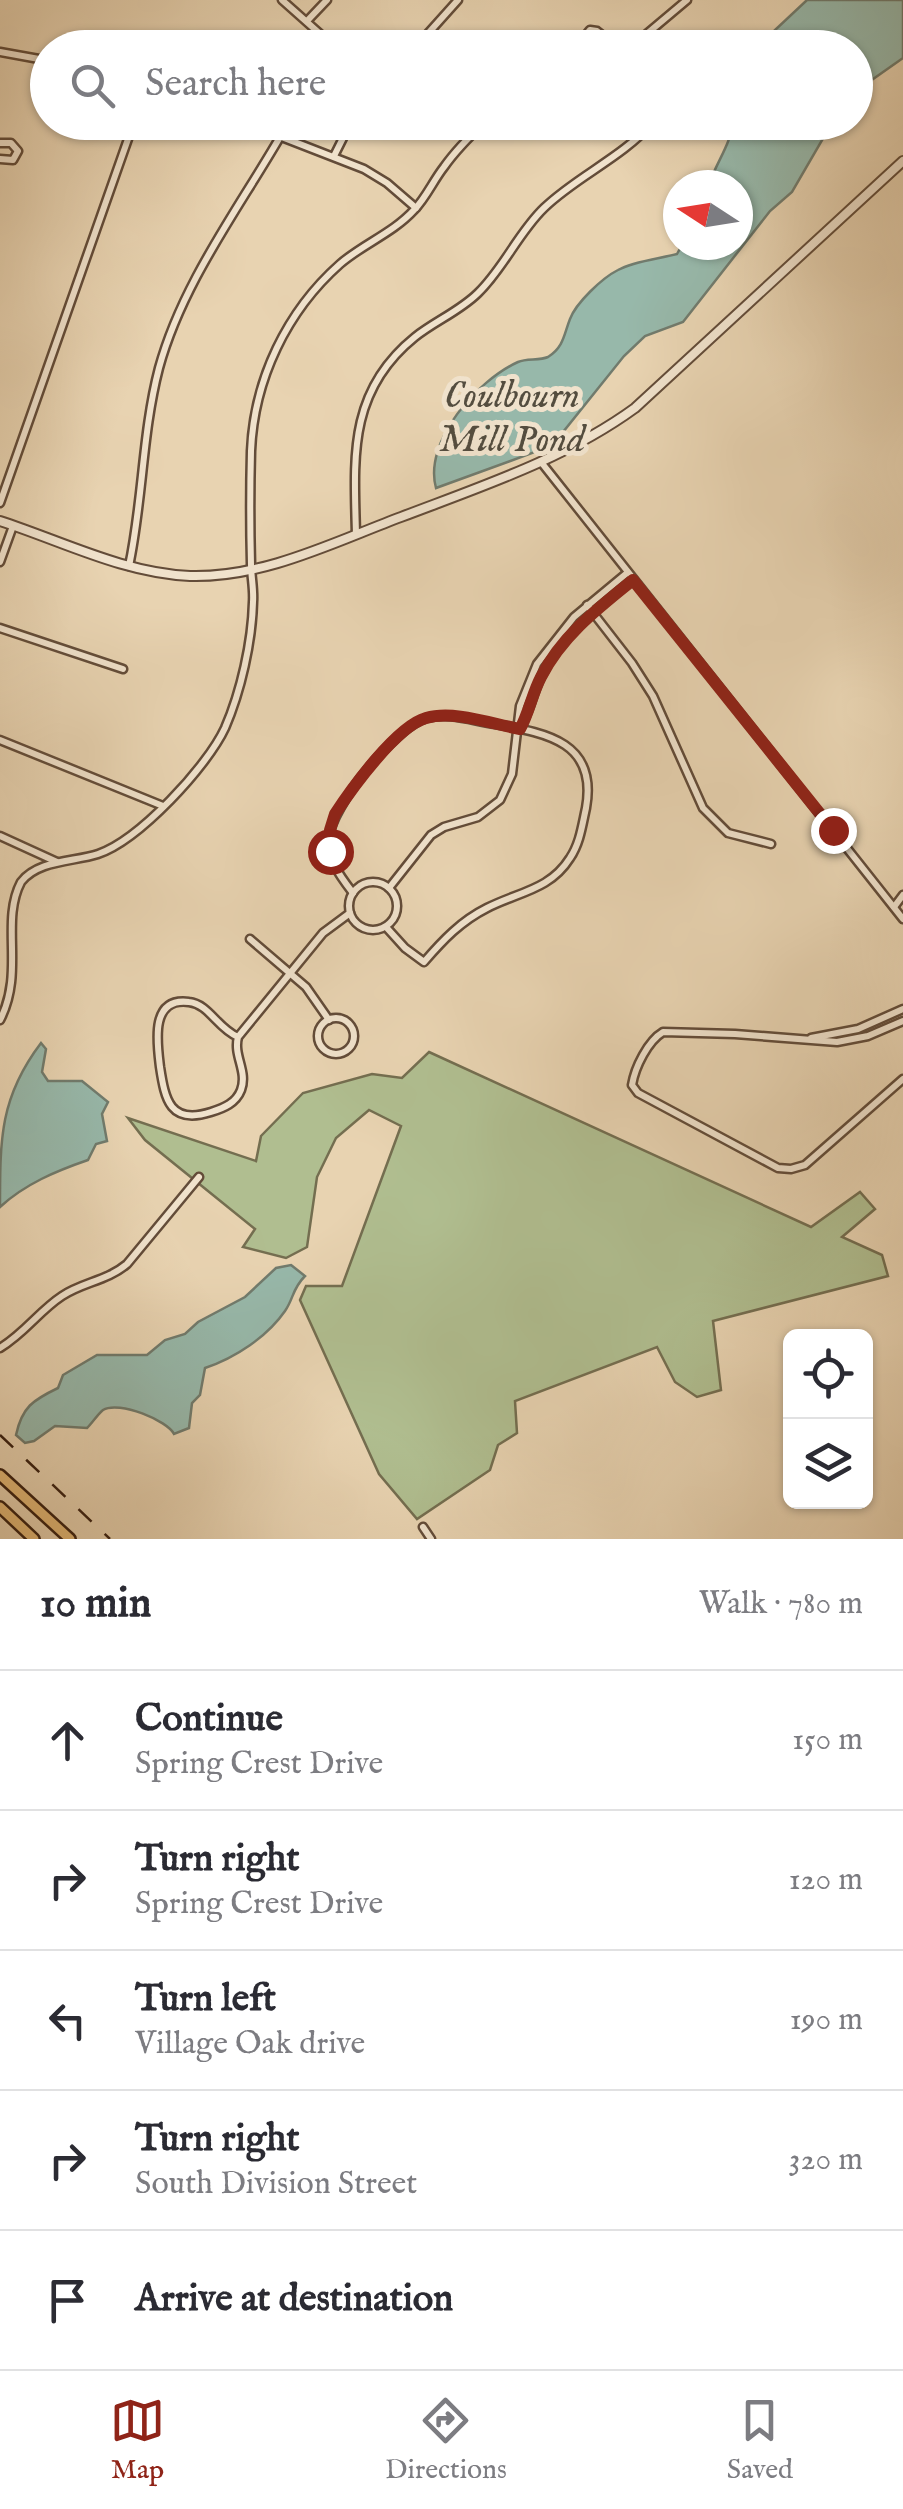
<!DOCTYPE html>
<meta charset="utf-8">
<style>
:root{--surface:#fff;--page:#f7f7f7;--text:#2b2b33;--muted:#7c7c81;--line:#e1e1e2;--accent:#8f2418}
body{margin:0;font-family:"IM FELL English",serif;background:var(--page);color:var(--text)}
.controls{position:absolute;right:30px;bottom:30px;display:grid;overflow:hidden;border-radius:15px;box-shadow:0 2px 8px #0004}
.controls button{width:90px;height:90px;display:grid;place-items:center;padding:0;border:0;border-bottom:2px solid var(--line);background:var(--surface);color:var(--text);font:50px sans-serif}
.compass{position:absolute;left:663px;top:170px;width:90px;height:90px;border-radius:50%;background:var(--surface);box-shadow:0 2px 8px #0004;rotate:282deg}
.stop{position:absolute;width:30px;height:30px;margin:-22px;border:8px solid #8f2418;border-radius:50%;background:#fff}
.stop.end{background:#8f2418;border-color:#fff;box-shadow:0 2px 10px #0008}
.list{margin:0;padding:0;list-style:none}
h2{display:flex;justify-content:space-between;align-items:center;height:130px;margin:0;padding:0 40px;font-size:42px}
h2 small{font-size:32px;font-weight:400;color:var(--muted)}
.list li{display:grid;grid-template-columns:65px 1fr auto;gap:30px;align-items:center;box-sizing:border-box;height:140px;padding:0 40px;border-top:2px solid var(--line)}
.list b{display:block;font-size:38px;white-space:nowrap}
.list p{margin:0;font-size:32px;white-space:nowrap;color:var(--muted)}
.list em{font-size:32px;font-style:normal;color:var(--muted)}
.icon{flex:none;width:55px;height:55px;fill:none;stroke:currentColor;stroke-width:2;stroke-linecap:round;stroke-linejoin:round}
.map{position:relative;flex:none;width:903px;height:1539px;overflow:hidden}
.search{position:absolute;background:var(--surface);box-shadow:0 2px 8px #0004;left:30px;right:30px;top:30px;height:110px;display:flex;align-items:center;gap:25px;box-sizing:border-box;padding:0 35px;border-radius:55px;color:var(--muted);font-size:38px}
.sheet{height:830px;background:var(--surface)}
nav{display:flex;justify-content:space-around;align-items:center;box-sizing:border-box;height:140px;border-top:2px solid var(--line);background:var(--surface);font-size:28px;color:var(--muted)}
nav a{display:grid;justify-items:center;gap:5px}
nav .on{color:var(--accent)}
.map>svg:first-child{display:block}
.green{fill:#b0be90;stroke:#746e50;stroke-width:2.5}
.water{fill:#97b8aa;stroke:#717b6d;stroke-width:2.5}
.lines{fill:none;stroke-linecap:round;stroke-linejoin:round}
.minor-casing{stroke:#634c39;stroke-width:11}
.tertiary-casing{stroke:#634c39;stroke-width:12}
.primary-casing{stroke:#371f11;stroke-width:14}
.minor{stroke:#f0e2cc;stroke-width:6}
.tertiary{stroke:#f0e2cc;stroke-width:8}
.primary{stroke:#e4ba78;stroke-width:9}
.rail{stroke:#371f11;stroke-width:2.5;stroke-dasharray:18 18;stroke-linecap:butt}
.route{stroke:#8f2418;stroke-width:12}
.labels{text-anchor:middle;stroke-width:10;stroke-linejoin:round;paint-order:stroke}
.water-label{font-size:38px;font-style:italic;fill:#544d3f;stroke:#f0e2cc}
</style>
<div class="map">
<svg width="903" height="1539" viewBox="0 0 903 1539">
<rect width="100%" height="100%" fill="#e8d3b1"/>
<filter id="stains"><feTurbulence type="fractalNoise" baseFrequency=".002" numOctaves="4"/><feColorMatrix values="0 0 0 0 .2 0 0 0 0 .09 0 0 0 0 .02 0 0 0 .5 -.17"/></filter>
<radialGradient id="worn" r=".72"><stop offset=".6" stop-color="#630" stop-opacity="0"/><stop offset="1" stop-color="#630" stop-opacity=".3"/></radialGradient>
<polygon class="green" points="429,1052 811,1227 860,1192 875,1209 842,1237 882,1255 888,1276 713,1321 721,1390 697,1397 675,1382 657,1347 515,1401 517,1433 498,1445 490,1470 417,1519 379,1474 300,1300 306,1286 342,1286 401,1126 369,1110 336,1138 317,1177 307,1247 286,1258 243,1247 255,1229 145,1140 128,1118 256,1161 261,1136 303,1093 372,1074 402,1078"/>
<g class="water">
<polygon points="807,0 903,0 903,58 856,91 856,48 757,47"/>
<path d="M732,123h100l-40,69 -22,19 -87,111 -38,14 -21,20 -61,76 -28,20 -99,36c-13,-47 42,-108 82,-126 9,-4 21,-1 30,-5 16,-10 16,-23 22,-38 6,-16 32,-41 48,-49 16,-9 40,-11 59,-16l5,-9h56v-60h-29c6,-21 23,-42 23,-62z"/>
<path d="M41,1043l5,6 -4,23 6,9h34l26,21 -6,12 5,27 -11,3 -8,16c-32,11 -63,24 -88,47 0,-69 0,-110 41,-164z"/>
<path d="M291,1265l14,11c-13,13 -11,22 -20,35 -18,26 -50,47 -80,57l-5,27 -8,8 -3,25 -15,6c-6,-13 -55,-34 -71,-24 -5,4 -11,13 -16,18l-32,-2 -21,15 -9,2 -9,-8c6,-28 17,-35 42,-47l5,-13 34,-20h50l18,-15 20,-6 13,-12 47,-25 31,-29z"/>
</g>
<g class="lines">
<defs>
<g id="minor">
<polyline points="282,0 336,48"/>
<polyline points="307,21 327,0"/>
<polyline points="415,48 458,0"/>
<polyline points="575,48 590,30 597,31 619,48"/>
<polyline points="630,48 687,0"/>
<polyline points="0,52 39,59 48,65"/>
<polyline points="243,122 364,169 387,183 416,208"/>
<polyline points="0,143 11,143 18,151 13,160 0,159"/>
<polyline points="334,156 351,122"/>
<polyline points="541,462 903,919"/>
<polyline points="0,503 134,122"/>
<path d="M356,534c-2,-77 -8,-143 59,-197 20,-16 45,-26 63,-44 26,-25 40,-60 66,-85 33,-32 78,-50 109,-86"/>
<polyline points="0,562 13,526"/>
<path d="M129,566c14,-65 13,-133 30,-198 23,-84 78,-157 121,-231"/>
<polyline points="587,605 632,663 653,696 703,808 728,833 771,844"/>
<polyline points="0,628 123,669"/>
<path d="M520,728c10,-16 13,-35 21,-51 21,-42 56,-69 92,-97"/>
<polyline points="0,740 163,806"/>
<polyline points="0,836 57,862"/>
<circle cx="373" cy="906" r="24"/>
<polyline points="389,888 431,835 444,827 478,817 500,800 512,774 520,706 537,664 574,617 627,573"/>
<path d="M353,893c-13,-17 -25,-32 -24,-55 2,-31 67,-112 98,-120 21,-6 46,3 68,6 50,9 103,17 91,84 -4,18 -6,35 -16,50 -20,32 -52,34 -83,50 -26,13 -44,32 -63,54l-19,-14 -19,-21"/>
<polyline points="894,907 903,895"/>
<polyline points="250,939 306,987 329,1020"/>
<circle cx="336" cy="1036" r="18"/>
<path d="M0,1020c25,-48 0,-98 21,-138 17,-22 52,-20 77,-28 41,-14 109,-87 127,-126 16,-37 27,-86 28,-126 1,-13 -2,-25 -2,-38 -1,-37 -1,-76 0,-113 3,-72 36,-140 89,-187 23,-20 53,-31 74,-54 12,-12 19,-29 30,-43 12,-17 26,-31 41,-45"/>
<path d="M903,1021l-35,15 -31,6 -102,-8 -72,-2c-15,9 -28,35 -31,53l6,8 140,75 13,1 14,-4 98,-86"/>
<path d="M238,1037c-21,-9 -29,-33 -49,-35 -39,-5 -32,40 -29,65 5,33 10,58 51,45 13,-4 25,-9 30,-22 7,-19 -8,-34 -3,-53l85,-104 27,-20"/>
<polyline points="811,1038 858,1029 903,1009"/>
<path d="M0,1348c25,-15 39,-37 62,-52 21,-14 45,-15 65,-32l72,-87"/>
<polyline points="423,1527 431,1539"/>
</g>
<path id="tertiary" d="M0,521c62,20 123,52 190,55 74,2 144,-34 211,-59 81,-31 164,-58 234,-109l268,-247"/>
<g id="primary">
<polyline points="0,1475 70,1539"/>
<polyline points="0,1507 34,1539"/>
</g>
</defs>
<use href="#minor" class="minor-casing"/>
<use href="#tertiary" class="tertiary-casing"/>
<use href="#primary" class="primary-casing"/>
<use href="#minor" class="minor"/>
<use href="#tertiary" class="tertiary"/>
<use href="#primary" class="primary"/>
<polyline class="rail" points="0,1435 110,1539"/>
</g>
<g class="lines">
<path class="route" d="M330,851v-21l5,-16c17,-26 62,-88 91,-96 28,-8 66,6 94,11 9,-16 12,-35 21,-52 21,-41 56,-68 92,-97l200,250"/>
</g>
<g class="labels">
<g class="water-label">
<text x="512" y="407">Coulbourn<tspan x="512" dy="44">Mill Pond</tspan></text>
</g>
</g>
<rect width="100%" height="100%" filter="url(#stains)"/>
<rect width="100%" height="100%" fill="url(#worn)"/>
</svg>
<div class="controls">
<button><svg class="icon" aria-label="locate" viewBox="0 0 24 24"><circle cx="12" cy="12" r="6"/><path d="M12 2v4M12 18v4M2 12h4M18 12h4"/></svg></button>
<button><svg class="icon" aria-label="layers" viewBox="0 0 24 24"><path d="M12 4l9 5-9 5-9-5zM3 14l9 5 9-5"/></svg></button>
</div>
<svg class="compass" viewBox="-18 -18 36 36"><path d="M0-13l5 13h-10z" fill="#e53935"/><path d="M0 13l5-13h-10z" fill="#7c7c81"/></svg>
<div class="stop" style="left:330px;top:851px"></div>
<div class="stop end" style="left:833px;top:830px"></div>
<div class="search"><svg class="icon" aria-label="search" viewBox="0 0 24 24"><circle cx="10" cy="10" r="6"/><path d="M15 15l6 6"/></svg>Search here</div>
</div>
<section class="sheet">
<h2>10 min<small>Walk · 780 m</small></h2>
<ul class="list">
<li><svg class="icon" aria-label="ahead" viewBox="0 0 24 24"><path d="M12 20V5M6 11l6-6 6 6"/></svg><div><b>Continue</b><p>Spring Crest Drive</p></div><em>150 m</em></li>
<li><svg class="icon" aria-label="right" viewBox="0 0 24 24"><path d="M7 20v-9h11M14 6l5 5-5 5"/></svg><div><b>Turn right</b><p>Spring Crest Drive</p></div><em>120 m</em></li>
<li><svg class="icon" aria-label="left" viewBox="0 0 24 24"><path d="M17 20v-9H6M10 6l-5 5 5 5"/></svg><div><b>Turn left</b><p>Village Oak drive</p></div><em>190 m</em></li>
<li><svg class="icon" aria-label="right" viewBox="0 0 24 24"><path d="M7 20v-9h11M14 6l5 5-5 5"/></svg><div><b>Turn right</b><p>South Division Street</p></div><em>320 m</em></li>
<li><svg class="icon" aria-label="arrive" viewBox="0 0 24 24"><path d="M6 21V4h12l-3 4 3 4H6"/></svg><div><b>Arrive at destination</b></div></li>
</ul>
</section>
<nav>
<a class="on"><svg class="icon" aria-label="map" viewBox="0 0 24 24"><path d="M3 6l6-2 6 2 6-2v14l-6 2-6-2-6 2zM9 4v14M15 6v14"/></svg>Map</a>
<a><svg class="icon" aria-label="directions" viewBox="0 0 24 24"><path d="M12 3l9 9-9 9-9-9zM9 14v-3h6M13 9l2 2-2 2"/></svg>Directions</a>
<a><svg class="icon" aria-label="saved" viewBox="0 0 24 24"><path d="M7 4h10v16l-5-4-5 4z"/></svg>Saved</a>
</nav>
